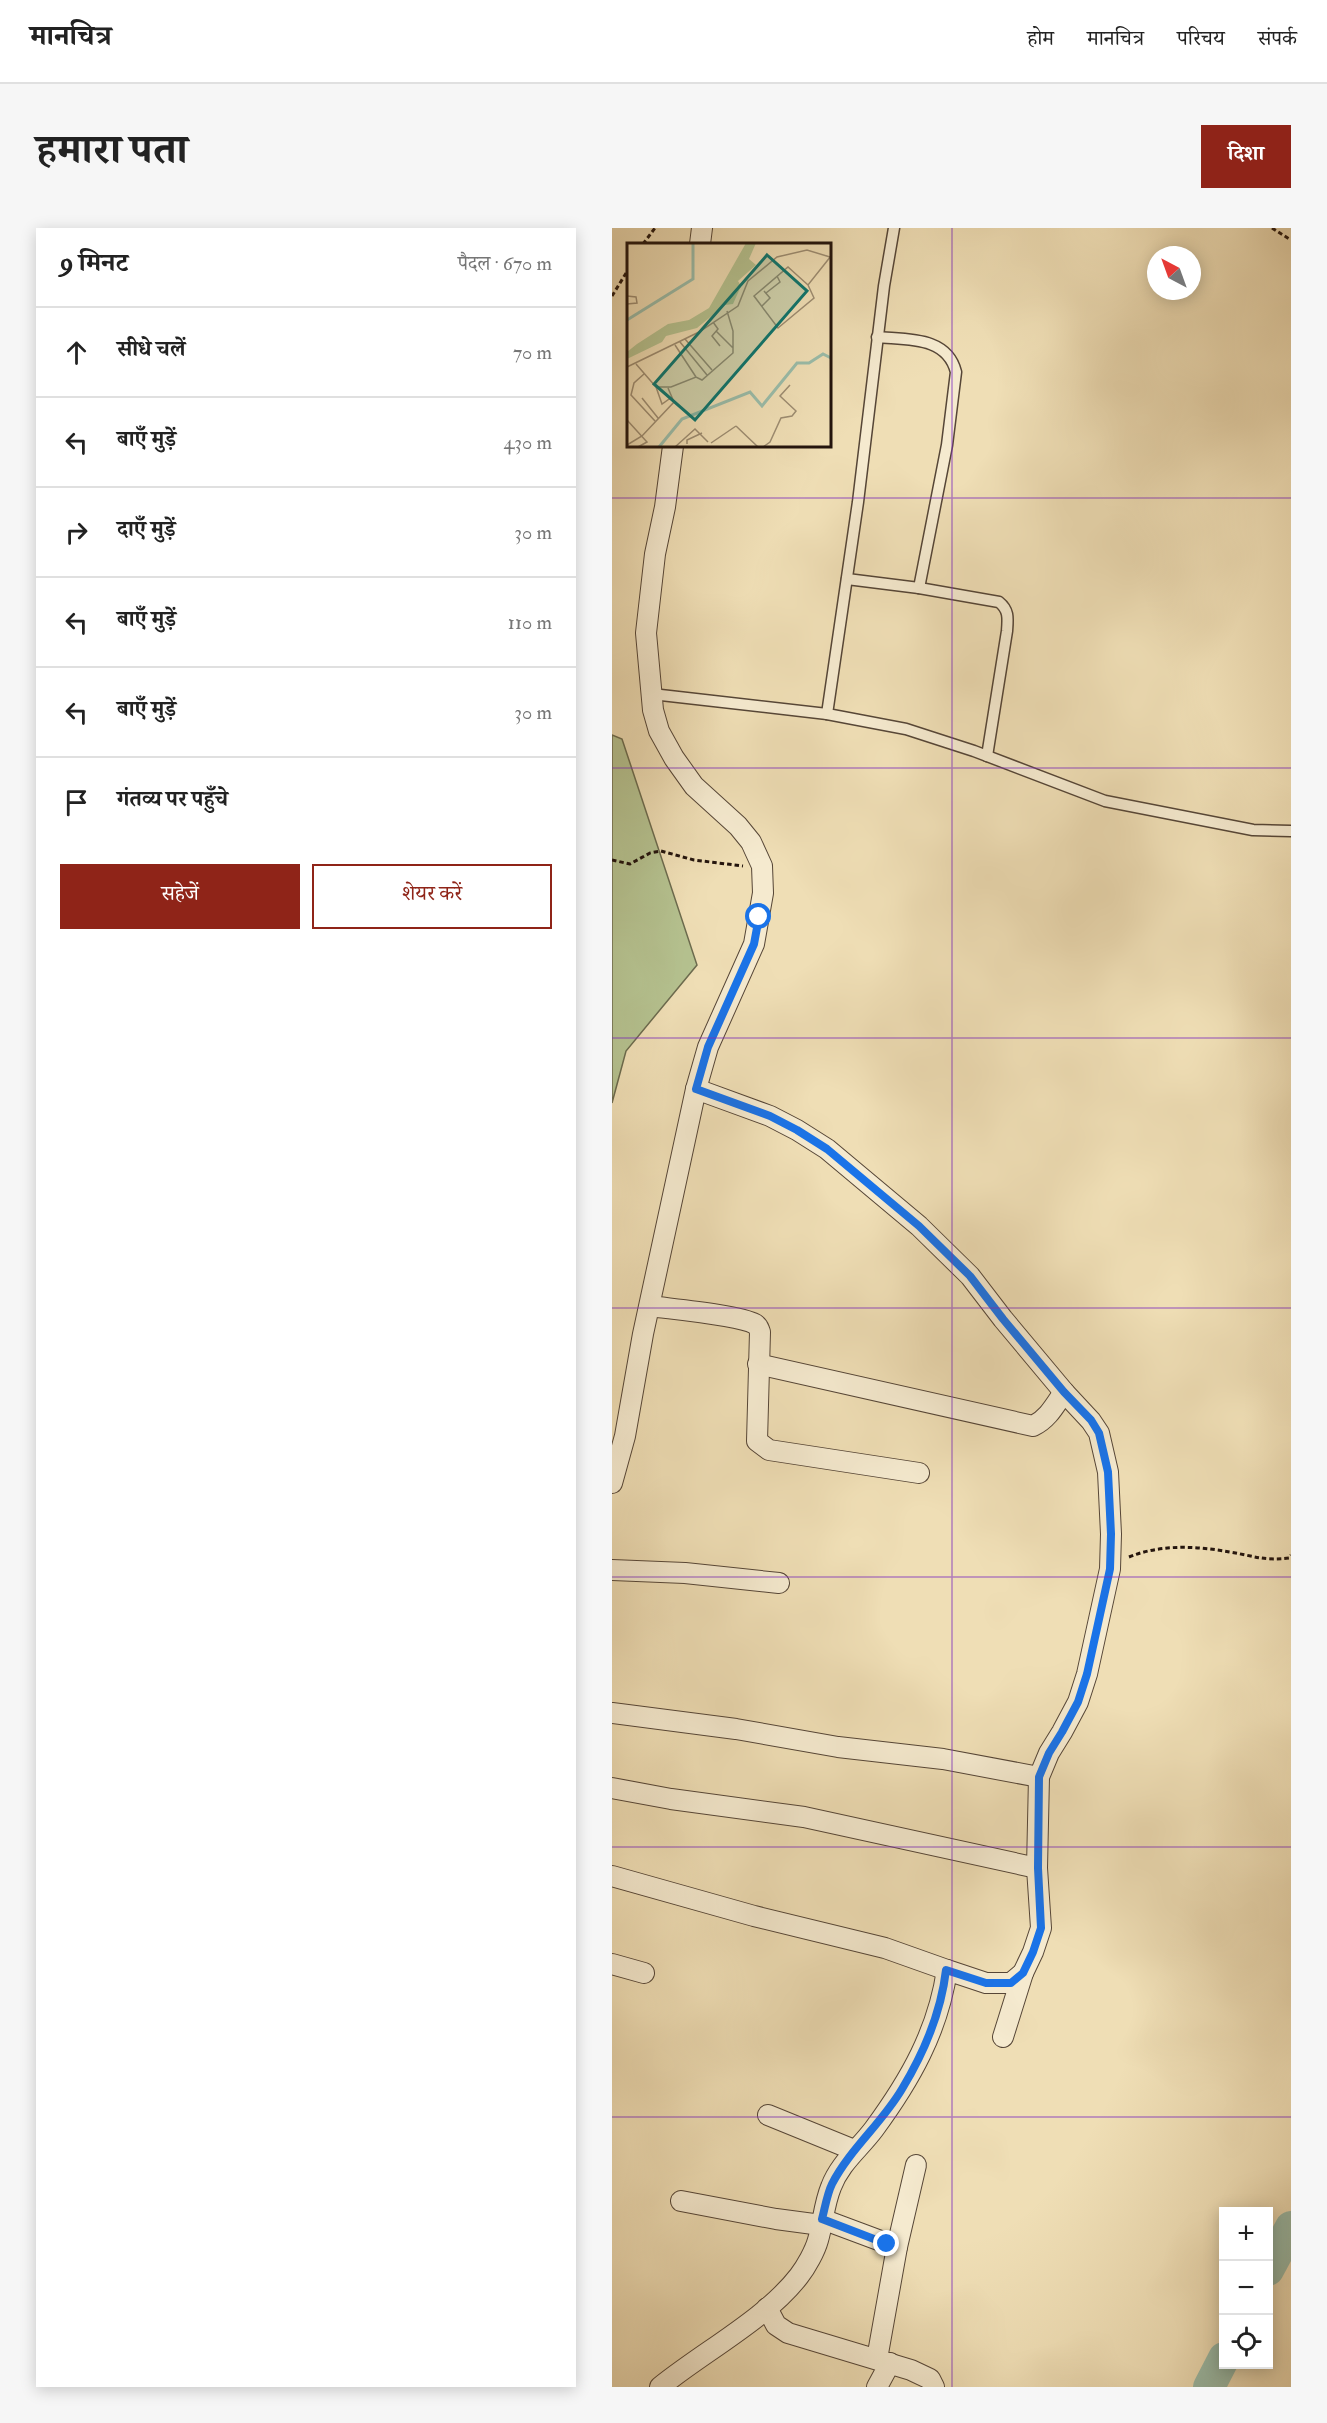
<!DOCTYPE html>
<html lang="hi">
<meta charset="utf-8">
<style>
:root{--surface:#fff;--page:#f6f6f6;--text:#222;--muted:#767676;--line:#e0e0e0;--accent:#8f2418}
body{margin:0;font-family:"IM FELL Double Pica","Noto Serif Devanagari",serif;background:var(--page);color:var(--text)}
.controls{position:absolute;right:18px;bottom:18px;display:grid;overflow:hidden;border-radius:0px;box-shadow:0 3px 15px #0003}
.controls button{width:54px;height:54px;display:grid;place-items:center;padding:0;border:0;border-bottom:2px solid var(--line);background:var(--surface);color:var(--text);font:30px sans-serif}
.compass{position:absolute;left:535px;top:18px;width:54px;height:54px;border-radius:50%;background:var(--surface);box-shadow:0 3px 15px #0003;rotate:319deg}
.stop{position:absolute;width:18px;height:18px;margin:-14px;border:4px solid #1a73e8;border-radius:50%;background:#fff}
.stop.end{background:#1a73e8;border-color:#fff;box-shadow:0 2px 6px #0008}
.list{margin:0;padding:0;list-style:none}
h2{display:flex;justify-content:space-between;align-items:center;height:78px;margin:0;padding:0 24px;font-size:26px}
h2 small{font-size:20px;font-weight:400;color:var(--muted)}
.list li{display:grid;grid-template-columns:39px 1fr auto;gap:18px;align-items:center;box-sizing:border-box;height:90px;padding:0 24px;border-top:2px solid var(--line)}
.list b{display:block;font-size:22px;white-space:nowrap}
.list em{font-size:20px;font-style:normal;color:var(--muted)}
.actions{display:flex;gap:12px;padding:18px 24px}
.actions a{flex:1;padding:14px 0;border:2px solid var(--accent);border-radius:0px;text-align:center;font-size:21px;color:var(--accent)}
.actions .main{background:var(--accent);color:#fff}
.icon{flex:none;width:33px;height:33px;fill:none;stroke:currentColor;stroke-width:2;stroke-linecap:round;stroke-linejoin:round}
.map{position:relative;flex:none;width:679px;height:2159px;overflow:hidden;border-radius:0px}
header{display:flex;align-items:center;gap:36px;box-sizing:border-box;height:84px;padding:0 30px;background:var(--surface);border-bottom:2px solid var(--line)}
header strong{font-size:28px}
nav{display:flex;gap:33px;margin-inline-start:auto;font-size:21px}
.intro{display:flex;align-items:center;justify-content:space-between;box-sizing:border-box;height:144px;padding:0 36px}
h1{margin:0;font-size:42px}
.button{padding:15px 27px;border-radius:0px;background:var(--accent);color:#fff;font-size:21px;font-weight:700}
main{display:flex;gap:36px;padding:0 36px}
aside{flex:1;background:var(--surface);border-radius:0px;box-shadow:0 3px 15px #0003}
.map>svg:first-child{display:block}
.green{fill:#b5c290;stroke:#6c6b4e;stroke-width:1.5}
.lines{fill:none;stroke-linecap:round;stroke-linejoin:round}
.river{stroke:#9abca9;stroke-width:32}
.lane-casing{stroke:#564637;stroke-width:13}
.street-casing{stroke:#564637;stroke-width:22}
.path{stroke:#23140d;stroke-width:3;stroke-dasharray:4.5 3;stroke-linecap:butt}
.lane{stroke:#f5eacf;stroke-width:10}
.street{stroke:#f5eacf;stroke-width:20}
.route{stroke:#1a73e8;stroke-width:8}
.grid{fill:none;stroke:#7b2cbf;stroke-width:1.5;stroke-opacity:0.55}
.inset-river{fill:none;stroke:#9abca9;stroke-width:3}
.inset-road{fill:none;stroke:#9d8d72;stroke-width:1.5}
.view{fill:#0f766e;fill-opacity:0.15;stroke:#0f766e;stroke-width:3}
.inset-edge{fill:none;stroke:#23140d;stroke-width:3}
</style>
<header>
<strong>मानचित्र</strong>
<nav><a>होम</a><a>मानचित्र</a><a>परिचय</a><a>संपर्क</a></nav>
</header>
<div class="intro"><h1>हमारा पता</h1><a class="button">दिशा</a></div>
<main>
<aside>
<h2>9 मिनट<small>पैदल · 670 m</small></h2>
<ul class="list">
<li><svg class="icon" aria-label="ahead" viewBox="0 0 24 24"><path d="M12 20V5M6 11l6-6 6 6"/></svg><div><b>सीधे चलें</b></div><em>70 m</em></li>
<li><svg class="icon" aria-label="left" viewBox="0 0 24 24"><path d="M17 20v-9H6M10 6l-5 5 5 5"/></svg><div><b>बाएँ मुड़ें</b></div><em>430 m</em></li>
<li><svg class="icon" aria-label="right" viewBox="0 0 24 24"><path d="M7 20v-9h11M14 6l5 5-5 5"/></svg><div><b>दाएँ मुड़ें</b></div><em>30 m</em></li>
<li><svg class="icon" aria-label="left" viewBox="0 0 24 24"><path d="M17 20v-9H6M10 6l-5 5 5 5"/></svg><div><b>बाएँ मुड़ें</b></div><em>110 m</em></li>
<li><svg class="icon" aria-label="left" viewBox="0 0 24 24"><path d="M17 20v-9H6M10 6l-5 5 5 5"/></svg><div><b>बाएँ मुड़ें</b></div><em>30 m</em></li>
<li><svg class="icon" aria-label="arrive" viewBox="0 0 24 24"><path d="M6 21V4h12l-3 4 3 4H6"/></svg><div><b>गंतव्य पर पहुँचे</b></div></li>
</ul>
<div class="actions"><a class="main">सहेजें</a><a>शेयर करें</a></div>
</aside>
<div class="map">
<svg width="679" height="2159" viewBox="0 0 679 2159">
<rect width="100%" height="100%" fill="#efdeb5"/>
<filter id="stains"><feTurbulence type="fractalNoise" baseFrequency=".00333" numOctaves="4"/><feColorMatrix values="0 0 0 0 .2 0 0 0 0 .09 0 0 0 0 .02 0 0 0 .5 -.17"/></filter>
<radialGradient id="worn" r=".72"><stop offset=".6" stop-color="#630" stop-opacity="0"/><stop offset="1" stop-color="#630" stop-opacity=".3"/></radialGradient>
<polygon class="green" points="0,507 10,511 85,737 14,823 0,875"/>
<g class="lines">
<g class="river">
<polyline points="656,2042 679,1999"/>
<polyline points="597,2159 612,2130"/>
</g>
<defs>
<g id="lane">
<polyline points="282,0 272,58 246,274 215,486 294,501 362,523 493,573 641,602 679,603"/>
<path d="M265,109c30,3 70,-1 79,35l-9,73 -28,143"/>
<path d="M235,351l72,9 80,14c10,8 9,16 8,29l-20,125"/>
<polyline points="40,466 215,486"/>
</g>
<g id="street">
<polyline points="88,16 90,0"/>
<path d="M38,1078c21,3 89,9 105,18 4,3 3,3 5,8l-3,109 12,9 150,23"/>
<path d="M146,1136l275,62c15,-7 22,-21 31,-34"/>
<polyline points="0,1255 13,1208 31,1106 84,861 96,819 142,716 151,665 150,638 139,614 126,598 82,558 62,530 47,503 41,482 34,405 43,326 53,279 61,218"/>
<polyline points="0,1342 73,1345 167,1355"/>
<polyline points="0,1485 124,1501 226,1519 331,1531 427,1549"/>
<polyline points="0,1560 59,1571 192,1589 425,1640"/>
<polyline points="0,1648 142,1688 273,1720 335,1742"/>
<polyline points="0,1736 32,1745"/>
<polyline points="391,1809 411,1745"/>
<polyline points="156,1887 242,1922"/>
<polyline points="69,1973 164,1991 209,1997"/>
<polyline points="210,1991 285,2019 265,2131"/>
<polyline points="285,2019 304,1937"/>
<polyline points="155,2080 164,2097 176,2105 299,2142 318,2151 322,2159"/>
<path d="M48,2159c43,-35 106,-68 139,-111 7,-9 16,-25 19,-36 5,-17 6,-36 13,-53 9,-24 28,-38 43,-58 36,-49 64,-98 73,-159l39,13h25l12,-10 10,-21 8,-24 -4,-60 2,-91 10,-24 13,-21 16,-30 9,-28 23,-105 1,-35 -3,-62 -9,-39 -8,-12 -27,-29 -61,-73 -33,-43 -51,-50 -92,-77 -30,-19 -27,-14 -74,-27"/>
<polyline points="265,2159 278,2135"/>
</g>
</defs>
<use href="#lane" class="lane-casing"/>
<use href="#street" class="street-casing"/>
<g class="path">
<polyline points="660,0 679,12"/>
<polyline points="31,16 43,0"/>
<polyline points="0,68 16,42"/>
<polyline points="0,632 18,636 38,625 49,623 82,632 131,638"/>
<path d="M517,1329c32,-13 68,-11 101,-5 24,4 33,9 59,6l2,-3"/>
</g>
<use href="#lane" class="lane"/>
<use href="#street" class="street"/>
</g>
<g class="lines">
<path class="route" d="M147,689l-5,27 -46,103 -12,42 74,27 27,14 30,19 92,77 51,50 33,43 61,73 27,28 8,13 9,39 3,62 -1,35 -23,105 -9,28 -16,30 -13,21 -10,24 -1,91 3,60 -8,24 -10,21 -12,10h-25l-40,-13c-5,43 -21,81 -44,119 -20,34 -52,60 -70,95 -5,10 -7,24 -10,35l65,25"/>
</g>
<path class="grid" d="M340,0v2159M0,270h679M0,540h679M0,810h679M0,1080h679M0,1349h679M0,1619h679M0,1889h679"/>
<g transform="translate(15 15)">
<rect width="204" height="204" fill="#efdeb5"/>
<path d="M119,0h10l-7,16 7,6 -18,16 3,5 -8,18 -8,1 -28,23 -31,8 -4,6 -35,17v-7l10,-8 31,-20 21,-4 20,-12z" fill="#b5c290"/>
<path class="inset-river" d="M0,77l66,-41v-36M32,204l23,-28 68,-27 12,14 35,-43h12l14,-9 8,4"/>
<path class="inset-road" d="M181,42l6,13 -36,30 -24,-32 34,-29 20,18 23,-29M139,50l14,-11 -3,-6M0,53l9,1 1,6 -10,1M135,63l8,-8 -6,-7M86,79l5,7 -6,7 8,10M89,88l17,17M58,96l27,31M53,99l27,33M48,102l21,32M9,121l20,23h15l25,-10 6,3 31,-27v-22l-6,-20M0,124l72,-35 39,-26 10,-25 29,-24 30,-7 23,7M17,131l-10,9 -3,12 24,26M29,144l6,17 10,-7M15,155l16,20M0,177l20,22 -9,5M109,183l22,21M84,200l25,-17M60,201v-4l15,-7M0,202l15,-9 32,-34 -6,-14M48,204l20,-18 13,13M136,204l7,-5 11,-24 11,-2 4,-5 -16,-15 10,-11"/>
<path class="view" d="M140,12l40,36 -112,129 -41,-36z"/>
<rect width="204" height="204" class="inset-edge"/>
</g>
<rect width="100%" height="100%" filter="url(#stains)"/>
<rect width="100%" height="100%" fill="url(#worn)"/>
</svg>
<div class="controls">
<button>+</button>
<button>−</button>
<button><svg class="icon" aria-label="locate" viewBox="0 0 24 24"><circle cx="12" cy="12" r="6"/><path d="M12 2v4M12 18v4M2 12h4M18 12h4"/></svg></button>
</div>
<svg class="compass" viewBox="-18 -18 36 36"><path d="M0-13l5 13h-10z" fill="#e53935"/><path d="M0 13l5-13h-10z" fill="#767676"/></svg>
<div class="stop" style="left:147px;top:689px"></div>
<div class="stop end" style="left:275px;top:2016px"></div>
</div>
</main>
